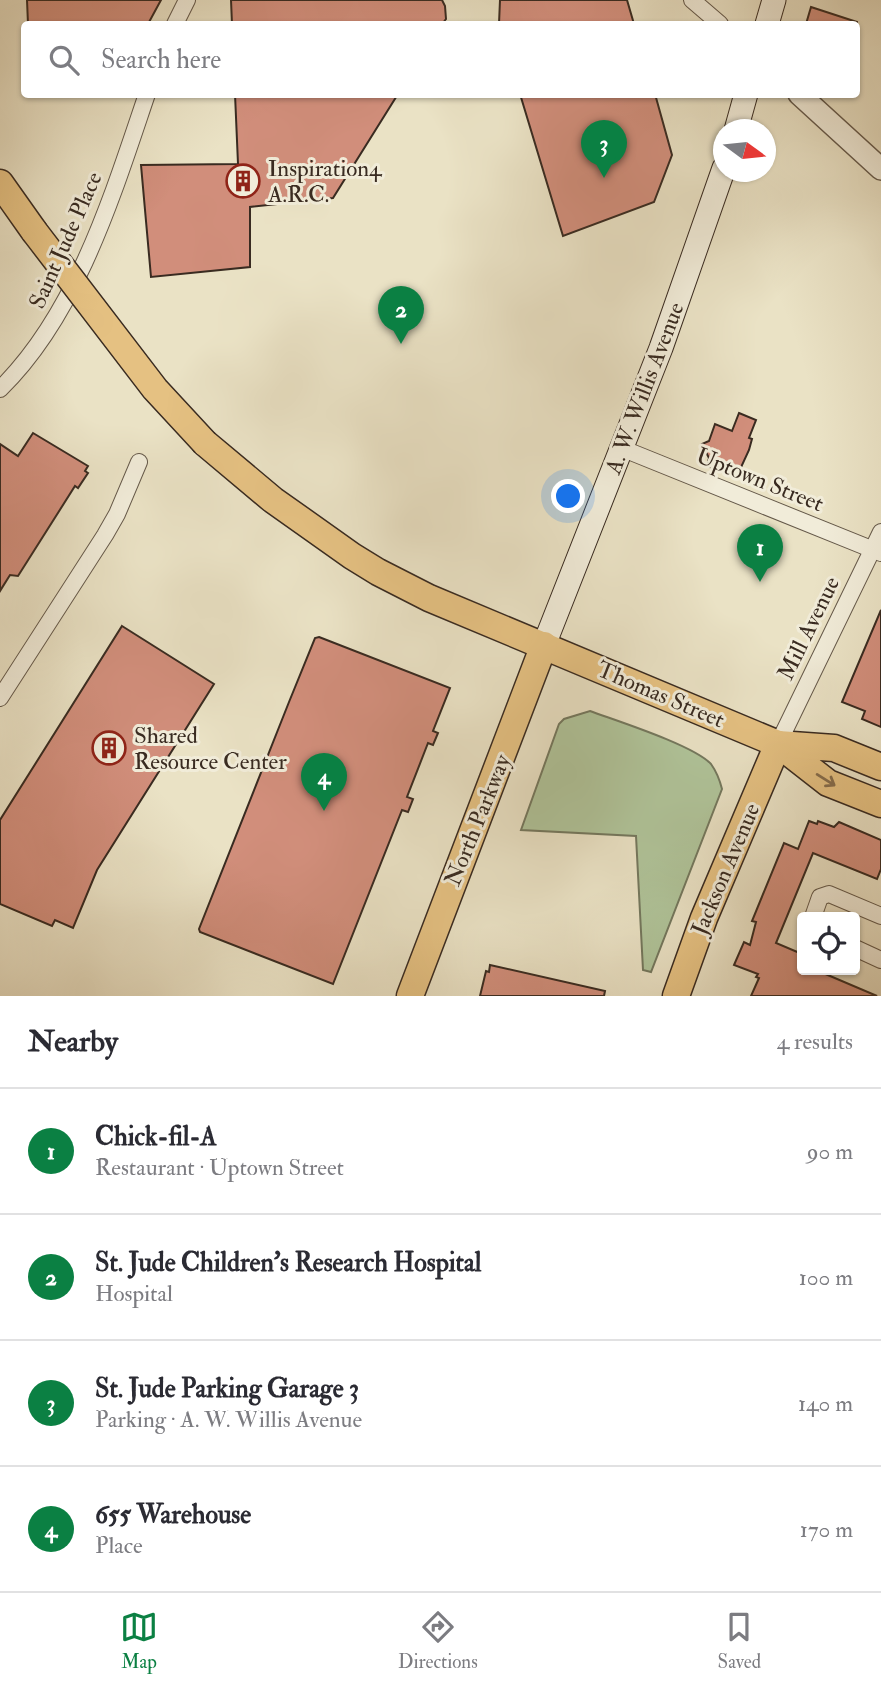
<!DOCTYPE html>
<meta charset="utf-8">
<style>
:root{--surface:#fff;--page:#f2f2f3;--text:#2b2b33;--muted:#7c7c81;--line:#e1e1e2;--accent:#0b8043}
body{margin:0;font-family:"IM FELL Double Pica",serif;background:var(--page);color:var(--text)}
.controls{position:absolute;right:21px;bottom:21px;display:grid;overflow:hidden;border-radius:7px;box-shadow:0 2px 5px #0004}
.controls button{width:63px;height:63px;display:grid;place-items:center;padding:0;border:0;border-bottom:2px solid var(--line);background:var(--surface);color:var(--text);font:35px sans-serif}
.compass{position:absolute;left:713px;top:119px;width:63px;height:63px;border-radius:50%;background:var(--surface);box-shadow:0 2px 5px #0004;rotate:105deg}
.you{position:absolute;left:569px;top:497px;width:24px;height:24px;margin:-18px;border:5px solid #fff;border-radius:50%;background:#1a73e8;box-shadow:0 0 0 10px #1a73e833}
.badge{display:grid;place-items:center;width:46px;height:46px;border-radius:50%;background:var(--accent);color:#fff;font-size:23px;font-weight:700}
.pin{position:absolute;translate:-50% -58px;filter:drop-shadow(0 2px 4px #0008)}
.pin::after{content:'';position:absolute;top:37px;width:24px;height:21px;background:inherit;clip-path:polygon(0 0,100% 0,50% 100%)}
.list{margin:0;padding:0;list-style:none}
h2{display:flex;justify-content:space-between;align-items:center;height:91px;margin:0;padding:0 28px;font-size:30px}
h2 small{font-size:23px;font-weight:400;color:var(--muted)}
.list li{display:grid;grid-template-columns:46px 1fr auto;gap:21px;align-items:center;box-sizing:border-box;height:126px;padding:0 28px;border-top:2px solid var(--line)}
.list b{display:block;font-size:26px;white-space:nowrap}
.list p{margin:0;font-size:23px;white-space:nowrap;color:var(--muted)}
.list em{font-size:23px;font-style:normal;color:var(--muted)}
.icon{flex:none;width:38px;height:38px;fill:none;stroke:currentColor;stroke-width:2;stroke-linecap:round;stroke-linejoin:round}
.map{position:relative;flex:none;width:881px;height:996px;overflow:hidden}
.search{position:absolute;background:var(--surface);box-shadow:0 2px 5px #0004;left:21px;right:21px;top:21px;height:77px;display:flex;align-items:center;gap:18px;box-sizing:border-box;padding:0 24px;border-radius:7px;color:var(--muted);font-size:26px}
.sheet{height:595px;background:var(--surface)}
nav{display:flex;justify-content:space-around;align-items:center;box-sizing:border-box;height:98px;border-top:2px solid var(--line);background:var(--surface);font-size:19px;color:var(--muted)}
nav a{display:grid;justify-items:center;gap:4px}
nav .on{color:var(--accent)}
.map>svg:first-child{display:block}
.green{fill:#b0c49a;stroke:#74785e;stroke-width:2}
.building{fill:#d18e7b;stroke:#392b21;stroke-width:2}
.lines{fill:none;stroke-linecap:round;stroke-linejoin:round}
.minor-casing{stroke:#65594a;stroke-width:18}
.tertiary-casing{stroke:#65594a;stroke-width:24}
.secondary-casing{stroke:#392b21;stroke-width:25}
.primary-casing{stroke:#392b21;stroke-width:29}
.minor{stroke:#f1ecd9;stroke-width:16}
.tertiary{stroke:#f1ecd9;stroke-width:21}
.secondary{stroke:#f1ecd9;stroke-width:23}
.primary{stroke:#e5c182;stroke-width:26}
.primary-bridge-casing{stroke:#392b21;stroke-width:29;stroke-linecap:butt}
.primary-bridge{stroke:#e5c182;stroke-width:26}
.oneway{stroke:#866e4d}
.labels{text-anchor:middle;stroke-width:6;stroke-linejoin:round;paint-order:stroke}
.poi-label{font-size:23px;fill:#392b21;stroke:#f1ecd9;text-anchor:start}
.street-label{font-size:23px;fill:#392b21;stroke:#f1ecd9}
</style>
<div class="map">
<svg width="881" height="996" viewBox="0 0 881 996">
<rect width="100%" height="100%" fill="#eae2c5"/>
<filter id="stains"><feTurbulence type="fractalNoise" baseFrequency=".00286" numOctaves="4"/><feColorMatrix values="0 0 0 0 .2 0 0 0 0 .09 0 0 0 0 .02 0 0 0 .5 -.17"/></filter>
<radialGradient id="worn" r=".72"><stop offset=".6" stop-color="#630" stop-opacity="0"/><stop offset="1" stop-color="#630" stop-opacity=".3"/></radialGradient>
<path class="green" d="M590,711c27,10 103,34 121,53 5,7 9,17 11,25l-71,183 -8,-2 -7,-134 -115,-6 38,-106 5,-5z"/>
<g class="building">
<polygon points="27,0 161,0 148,24 28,24"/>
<polygon points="231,0 442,0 445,6 446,19 442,24 232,24"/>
<polygon points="500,0 627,0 634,24 499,24"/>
<polygon points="811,7 857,22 857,24 806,24"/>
<polygon points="235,94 398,94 333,198 250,207 250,267 151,277 141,165 238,164"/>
<polygon points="520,94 655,94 672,155 654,202 563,236"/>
<polygon points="739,413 756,420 749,438 752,439 749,450 737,476 707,466 709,458 702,444 709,441 715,424 732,431"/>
<polygon points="33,433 88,466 85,471 88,473 78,488 75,486 18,576 10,575 0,591 0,444 18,456"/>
<polygon points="881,610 881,727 862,719 865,711 842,702"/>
<polygon points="122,626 214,684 97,870 73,928 55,920 52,926 0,904 0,820"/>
<polygon points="319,637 450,688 433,731 438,733 433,745 428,743 407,797 413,799 408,812 402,810 333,984 200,932 199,929 289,702 315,638"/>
<polygon points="809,821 817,824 818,821 834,827 839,822 881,840 881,869 877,879 813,853 776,943 802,954 802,970 825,970 823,973 877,996 751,996 759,978 756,977 758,974 734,965 744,942 750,945 756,922 752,921 784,843 798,849"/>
<polygon points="490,965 605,991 604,996 480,996 486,971 489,972"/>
</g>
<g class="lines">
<defs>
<g id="minor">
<polyline points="692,0 720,24"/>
<polyline points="175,24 187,0"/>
<path d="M0,389c77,-75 113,-195 147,-295"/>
<polyline points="621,448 881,553"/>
<polyline points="0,698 105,535 117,514 139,462"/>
<polyline points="778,744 881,532"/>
<polyline points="813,917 820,897 829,894 881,916"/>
<polyline points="855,948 881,960"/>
</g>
<polyline id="tertiary" points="799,94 881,169"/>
<g id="secondary">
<polyline points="767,24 774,0"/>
<polyline points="736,130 746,94"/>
<polyline points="544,645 661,348 724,168"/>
</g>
<g id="primary">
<polyline points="0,183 34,231"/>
<polyline points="205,443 273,500 352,556 378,572 429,598 778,744 828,783 881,804"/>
<polyline points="778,744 834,748 881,767"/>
<polyline points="410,996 544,645"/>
<polyline points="676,996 704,918 778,744"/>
</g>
</defs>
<use href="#minor" class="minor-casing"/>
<use href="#tertiary" class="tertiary-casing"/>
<use href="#secondary" class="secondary-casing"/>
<use href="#primary" class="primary-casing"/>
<use href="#minor" class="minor"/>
<use href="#tertiary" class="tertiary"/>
<use href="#secondary" class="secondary"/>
<use href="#primary" class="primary"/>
<defs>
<polyline id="primary-bridge" points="34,231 155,389 205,443"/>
</defs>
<use href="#primary-bridge" class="primary-bridge-casing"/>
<use href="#primary-bridge" class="primary-bridge"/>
</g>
<defs><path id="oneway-shaft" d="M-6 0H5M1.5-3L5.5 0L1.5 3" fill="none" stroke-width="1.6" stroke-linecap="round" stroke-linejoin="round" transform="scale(1.75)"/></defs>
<use class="oneway" href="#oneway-shaft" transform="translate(826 780) rotate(32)"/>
<defs>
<symbol id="building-ring" viewBox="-11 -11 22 22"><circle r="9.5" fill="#f1ecd9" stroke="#8f2418" stroke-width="1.5"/><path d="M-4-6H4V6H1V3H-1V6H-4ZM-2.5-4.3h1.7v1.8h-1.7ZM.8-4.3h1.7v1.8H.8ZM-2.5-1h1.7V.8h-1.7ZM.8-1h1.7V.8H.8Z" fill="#8f2418"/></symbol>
</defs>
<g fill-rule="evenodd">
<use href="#building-ring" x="224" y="162" width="38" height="38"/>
<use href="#building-ring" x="90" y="729" width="38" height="38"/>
</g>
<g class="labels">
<g class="poi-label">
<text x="268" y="176">Inspiration4<tspan x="268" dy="26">A.R.C.</tspan></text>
<text x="134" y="743">Shared<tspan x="134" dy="26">Resource Center</tspan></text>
</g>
<g class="street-label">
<text transform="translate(65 240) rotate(-66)" y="8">Saint Jude Place</text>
<text transform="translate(644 388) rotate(-69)" y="8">A. W. Willis Avenue</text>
<text transform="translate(760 479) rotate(22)" y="8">Uptown Street</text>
<text transform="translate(808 628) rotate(-64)" y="8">Mill Avenue</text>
<text transform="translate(661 694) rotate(23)" y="8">Thomas Street</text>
<text transform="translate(477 820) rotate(-68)" y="8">North Parkway</text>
<text transform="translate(725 869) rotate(-67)" y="8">Jackson Avenue</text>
</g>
</g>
<rect width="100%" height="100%" filter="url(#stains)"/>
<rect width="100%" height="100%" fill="url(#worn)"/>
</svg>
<div class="controls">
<button><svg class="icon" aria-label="locate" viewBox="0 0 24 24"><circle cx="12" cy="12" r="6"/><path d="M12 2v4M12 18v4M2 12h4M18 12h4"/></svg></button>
</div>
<svg class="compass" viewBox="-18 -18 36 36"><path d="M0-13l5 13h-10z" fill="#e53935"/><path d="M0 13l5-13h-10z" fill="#7c7c81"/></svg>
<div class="you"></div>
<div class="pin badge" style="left:760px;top:582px">1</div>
<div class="pin badge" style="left:401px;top:344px">2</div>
<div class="pin badge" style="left:604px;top:178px">3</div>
<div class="pin badge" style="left:324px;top:811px">4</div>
<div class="search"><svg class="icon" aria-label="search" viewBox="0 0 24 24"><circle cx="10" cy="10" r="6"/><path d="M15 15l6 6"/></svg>Search here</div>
</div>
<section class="sheet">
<h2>Nearby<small>4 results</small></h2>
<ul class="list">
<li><span class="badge">1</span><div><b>Chick-fil-A</b><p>Restaurant · Uptown Street</p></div><em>90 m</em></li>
<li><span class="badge">2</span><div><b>St. Jude Children's Research Hospital</b><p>Hospital</p></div><em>100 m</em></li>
<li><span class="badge">3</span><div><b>St. Jude Parking Garage 3</b><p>Parking · A. W. Willis Avenue</p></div><em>140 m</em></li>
<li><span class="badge">4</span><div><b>655 Warehouse</b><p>Place</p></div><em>170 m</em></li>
</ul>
</section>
<nav>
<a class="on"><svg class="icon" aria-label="map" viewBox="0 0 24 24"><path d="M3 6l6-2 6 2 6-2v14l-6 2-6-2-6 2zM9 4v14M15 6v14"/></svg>Map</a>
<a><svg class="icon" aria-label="directions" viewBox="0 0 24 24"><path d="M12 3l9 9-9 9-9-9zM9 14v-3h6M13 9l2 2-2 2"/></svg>Directions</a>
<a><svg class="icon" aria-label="saved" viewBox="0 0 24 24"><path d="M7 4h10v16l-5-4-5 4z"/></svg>Saved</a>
</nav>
